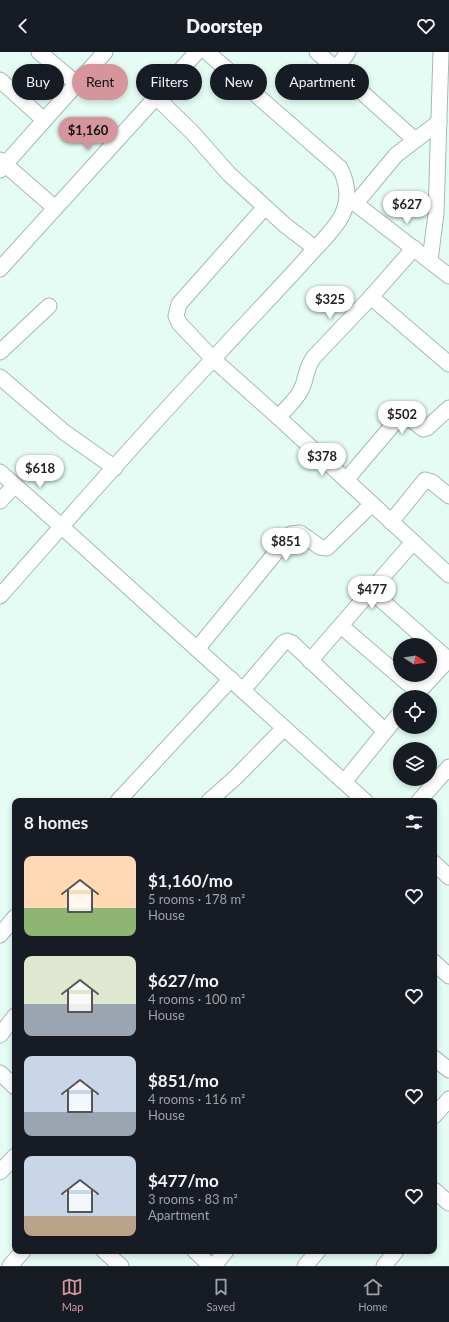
<!DOCTYPE html>
<html lang="en">
<head>
<meta charset="utf-8">
<style>
  :root { --surface:#171b24; --page:#242831; --text:#f1f3f6; --muted:#9ea1a6; --line:#363941; --accent:#d6959d }
  body { margin:0; font-family:Lato,sans-serif; background:var(--page); color:var(--text); height:100vh; display:flex; flex-direction:column; font-size:15px; white-space:nowrap }
  * { box-sizing:border-box; margin:0 }
  p { font-size:13px; color:var(--muted) }
  .icon { flex:none; width:22px; height:22px; fill:none; stroke:currentColor; stroke-width:2; stroke-linecap:round; stroke-linejoin:round }
  .map { position:relative; flex:1; overflow:hidden }
  .side { position:absolute; left:12px; top:746px; width:425px; height:456px; display:flex; flex-direction:column; background:var(--surface); border-radius:8px; box-shadow:0 2px 6px #0003 }
  .side>* { flex:none }
  .hud { position:absolute; left:12px; top:12px; width:425px; height:36px; display:flex; gap:8px }
  .needle { width:26px; rotate:102deg }
  .controls { position:absolute; left:393px; top:586px; display:grid; gap:8px }
  .controls a { display:grid; place-items:center; width:44px; height:44px; border-radius:50%; background:var(--surface); box-shadow:0 2px 6px #0003; font-size:20px }
  .price { position:absolute; translate:-50% -34px; padding:0 9px; border-radius:14px; background:#fff; color:#222; font-size:13px; line-height:26px; filter:drop-shadow(0 1px 2px #0008) }
  .price::after { content:''; position:absolute; left:50%; top:24px; width:12px; height:9px; margin-left:-6px; background:inherit; clip-path:polygon(0 0,100% 0,50% 100%) }
  .price.current { background:var(--accent); color:#111 }
  ul { padding:0; list-style:none }
  li { display:flex; align-items:center; gap:12px; height:100px; padding:0 12px }
  li span { display:grid; place-items:center; flex:none; width:112px; height:80px; border-radius:8px; color:#555 }
  li>.icon { margin-inline-start:auto }
  span .icon { width:48px; height:48px; fill:#fffc; stroke-width:1 }
  li b { font-size:17px }
  h2 { display:flex; justify-content:space-between; align-items:center; height:48px; padding:0 12px; font-size:17px }
  .tag { padding:0 14px; border-radius:18px; background:var(--surface); box-shadow:0 2px 6px #0003; font-size:14px; line-height:36px }
  .tag.current { background:var(--accent); color:#111 }
  header { display:flex; justify-content:space-between; align-items:center; height:52px; padding:0 12px; background:var(--surface); font-size:18px; font-weight:800 }
  .tabs { display:flex; justify-content:space-around; align-items:center; height:56px; border-top:1px solid var(--line); background:var(--surface); font-size:11px; color:var(--muted) }
  .tabs a { display:grid; justify-items:center; gap:2px }
  .tabs .current { color:var(--accent) }
  .map>svg:first-child { display:block }
  .lines { fill:none; stroke-linecap:round; stroke-linejoin:round }
  .minor-casing { stroke:#a2bab1; stroke-width:17 }
  .minor { stroke:#fff; stroke-width:15 }
</style>
</head>
<body>
<header><svg class="icon" aria-label="back" viewBox="0 0 24 24"><path d="M15 5l-7 7 7 7"/></svg>Doorstep<svg class="icon" aria-label="heart" viewBox="0 0 24 24"><path d="M12 20l-8-8c-3-5 5-10 8-4 3-6 11-1 8 4z"/></svg></header>
<div class="map">
<svg width="449" height="1214" viewBox="0 0 449 1214">
  <rect width="100%" height="100%" fill="#e4fcf3"/>
  <g class="lines">
    <g class="minor-casing">
      <g id="minor">
        <path d="M 39,0 L 76,31"/>
        <path d="M 317,0 L 415,88"/>
        <path d="M 336,17 L 348,0"/>
        <path d="M 0,28 L 44,68"/>
        <path d="M 156,45 L 192,80 L 229,122 L 286,174 L 315,196"/>
        <path d="M 0,108 L 55,156"/>
        <path d="M 0,118 L 105,0"/>
        <path d="M 347,145 L 449,224"/>
        <path d="M 356,151 L 396,103 L 439,70"/>
        <path d="M 265,155 L 179,252 L 176,264 L 179,271 L 213,307 L 278,365 L 449,523"/>
        <path d="M 430,208 L 436,162 L 441,0"/>
        <path d="M 0,217 L 197,0"/>
        <path d="M 371,245 L 449,312"/>
        <path d="M 0,300 L 49,254"/>
        <path d="M 0,325 L 64,380 L 115,416"/>
        <path d="M 278,365 C 286,357 296,348 301,338 C 307,326 305,317 314,305 L 371,245 L 414,196"/>
        <path d="M 0,420 L 62,475 L 365,749"/>
        <path d="M 346,428 L 397,368 L 407,364 L 423,377 L 427,376 L 449,356"/>
        <path d="M 0,449 L 15,433"/>
        <path d="M 391,470 L 425,428 L 432,430 L 449,444"/>
        <path d="M 371,539 L 449,608"/>
        <path d="M 0,544 C 71,464 142,382 216,304 C 245,272 275,241 304,209 C 316,195 332,181 341,165 C 350,149 348,132 340,116 L 207,0"/>
        <path d="M 341,574 L 418,640"/>
        <path d="M 197,597 L 291,482 L 300,481 L 320,495 L 327,496 L 372,452"/>
        <path d="M 310,609 L 413,490"/>
        <path d="M 243,638 L 283,591 L 287,589 L 292,591 L 385,679"/>
        <path d="M 414,645 L 449,607"/>
        <path d="M 344,730 L 400,661"/>
        <path d="M 118,749 L 231,627"/>
        <path d="M 209,749 L 236,725 L 284,676"/>
        <path d="M 419,749 L 449,715"/>
        <path d="M 434,811 L 449,825"/>
        <path d="M 0,883 L 15,865"/>
        <path d="M 434,910 L 449,924"/>
        <path d="M 0,983 L 15,964"/>
        <path d="M 434,1006 L 449,1018"/>
        <path d="M 0,1021 L 15,1035"/>
        <path d="M 434,1064 L 449,1047"/>
        <path d="M 0,1120 L 15,1104"/>
        <path d="M 434,1138 L 449,1151"/>
        <path d="M 104,1199 L 121,1214"/>
        <path d="M 195,1199 L 211,1214"/>
        <path d="M 10,1214 L 23,1199"/>
        <path d="M 214,1214 L 226,1199"/>
        <path d="M 305,1214 L 318,1199"/>
        <path d="M 384,1214 L 396,1199"/>
      </g>
    </g>
    <use href="#minor" class="minor"/>
  </g>
</svg>
<div class="controls">
<a><svg class="needle" viewBox="-14 -14 28 28"><path d="M0-13l5 13h-10z" fill="#e53935"/><path d="M0 13l5-13h-10z" fill="#9ea1a6"/></svg></a>
<a><svg class="icon" aria-label="locate" viewBox="0 0 24 24"><circle cx="12" cy="12" r="6"/><path d="M12 2v4M12 18v4M2 12h4M18 12h4"/></svg></a>
<a><svg class="icon" aria-label="layers" viewBox="0 0 24 24"><path d="M12 4l9 5-9 5-9-5zM3 14l9 5 9-5"/></svg></a>
</div>
<b class="price current" style="left:88px;top:99px">$1,160</b>
<b class="price" style="left:407px;top:173px">$627</b>
<b class="price" style="left:330px;top:268px">$325</b>
<b class="price" style="left:402px;top:383px">$502</b>
<b class="price" style="left:322px;top:425px">$378</b>
<b class="price" style="left:40px;top:437px">$618</b>
<b class="price" style="left:286px;top:510px">$851</b>
<b class="price" style="left:372px;top:558px">$477</b>
<div class="hud">
<a class="tag">Buy</a>
<a class="tag current">Rent</a>
<a class="tag">Filters</a>
<a class="tag">New</a>
<a class="tag">Apartment</a>
</div>
<section class="side">
<h2>8 homes<svg class="icon" aria-label="filters" viewBox="0 0 24 24"><path d="M4 7h16M4 17h16"/><circle cx="9" cy="7" r="2"/><circle cx="15" cy="17" r="2"/></svg></h2>
<ul>
<li><span style="background:linear-gradient(#ffd9b3 65%,#8fb573 0)"><svg class="icon" aria-label="home" viewBox="0 0 24 24"><path d="M3 11l9-7 9 7M6 9v11h12V9"/></svg></span><div><b>$1,160/mo</b><p>5 rooms · 178 m²</p><p>House</p></div><svg class="icon" aria-label="heart" viewBox="0 0 24 24"><path d="M12 20l-8-8c-3-5 5-10 8-4 3-6 11-1 8 4z"/></svg></li>
<li><span style="background:linear-gradient(#dfe7d0 60%,#9aa5b1 0)"><svg class="icon" aria-label="home" viewBox="0 0 24 24"><path d="M3 11l9-7 9 7M6 9v11h12V9"/></svg></span><div><b>$627/mo</b><p>4 rooms · 100 m²</p><p>House</p></div><svg class="icon" aria-label="heart" viewBox="0 0 24 24"><path d="M12 20l-8-8c-3-5 5-10 8-4 3-6 11-1 8 4z"/></svg></li>
<li><span style="background:linear-gradient(#c9d6e8 70%,#9aa5b1 0)"><svg class="icon" aria-label="home" viewBox="0 0 24 24"><path d="M3 11l9-7 9 7M6 9v11h12V9"/></svg></span><div><b>$851/mo</b><p>4 rooms · 116 m²</p><p>House</p></div><svg class="icon" aria-label="heart" viewBox="0 0 24 24"><path d="M12 20l-8-8c-3-5 5-10 8-4 3-6 11-1 8 4z"/></svg></li>
<li><span style="background:linear-gradient(#c9d6e8 75%,#b9a48a 0)"><svg class="icon" aria-label="home" viewBox="0 0 24 24"><path d="M3 11l9-7 9 7M6 9v11h12V9"/></svg></span><div><b>$477/mo</b><p>3 rooms · 83 m²</p><p>Apartment</p></div><svg class="icon" aria-label="heart" viewBox="0 0 24 24"><path d="M12 20l-8-8c-3-5 5-10 8-4 3-6 11-1 8 4z"/></svg></li>
</ul>
</section>
</div>
<nav class="tabs">
<a class="current"><svg class="icon" aria-label="map" viewBox="0 0 24 24"><path d="M3 6l6-2 6 2 6-2v14l-6 2-6-2-6 2zM9 4v14M15 6v14"/></svg>Map</a>
<a><svg class="icon" aria-label="saved" viewBox="0 0 24 24"><path d="M7 4h10v16l-5-4-5 4z"/></svg>Saved</a>
<a><svg class="icon" aria-label="home" viewBox="0 0 24 24"><path d="M3 11l9-7 9 7M6 9v11h12V9"/></svg>Home</a>
</nav>
</body>
</html>
